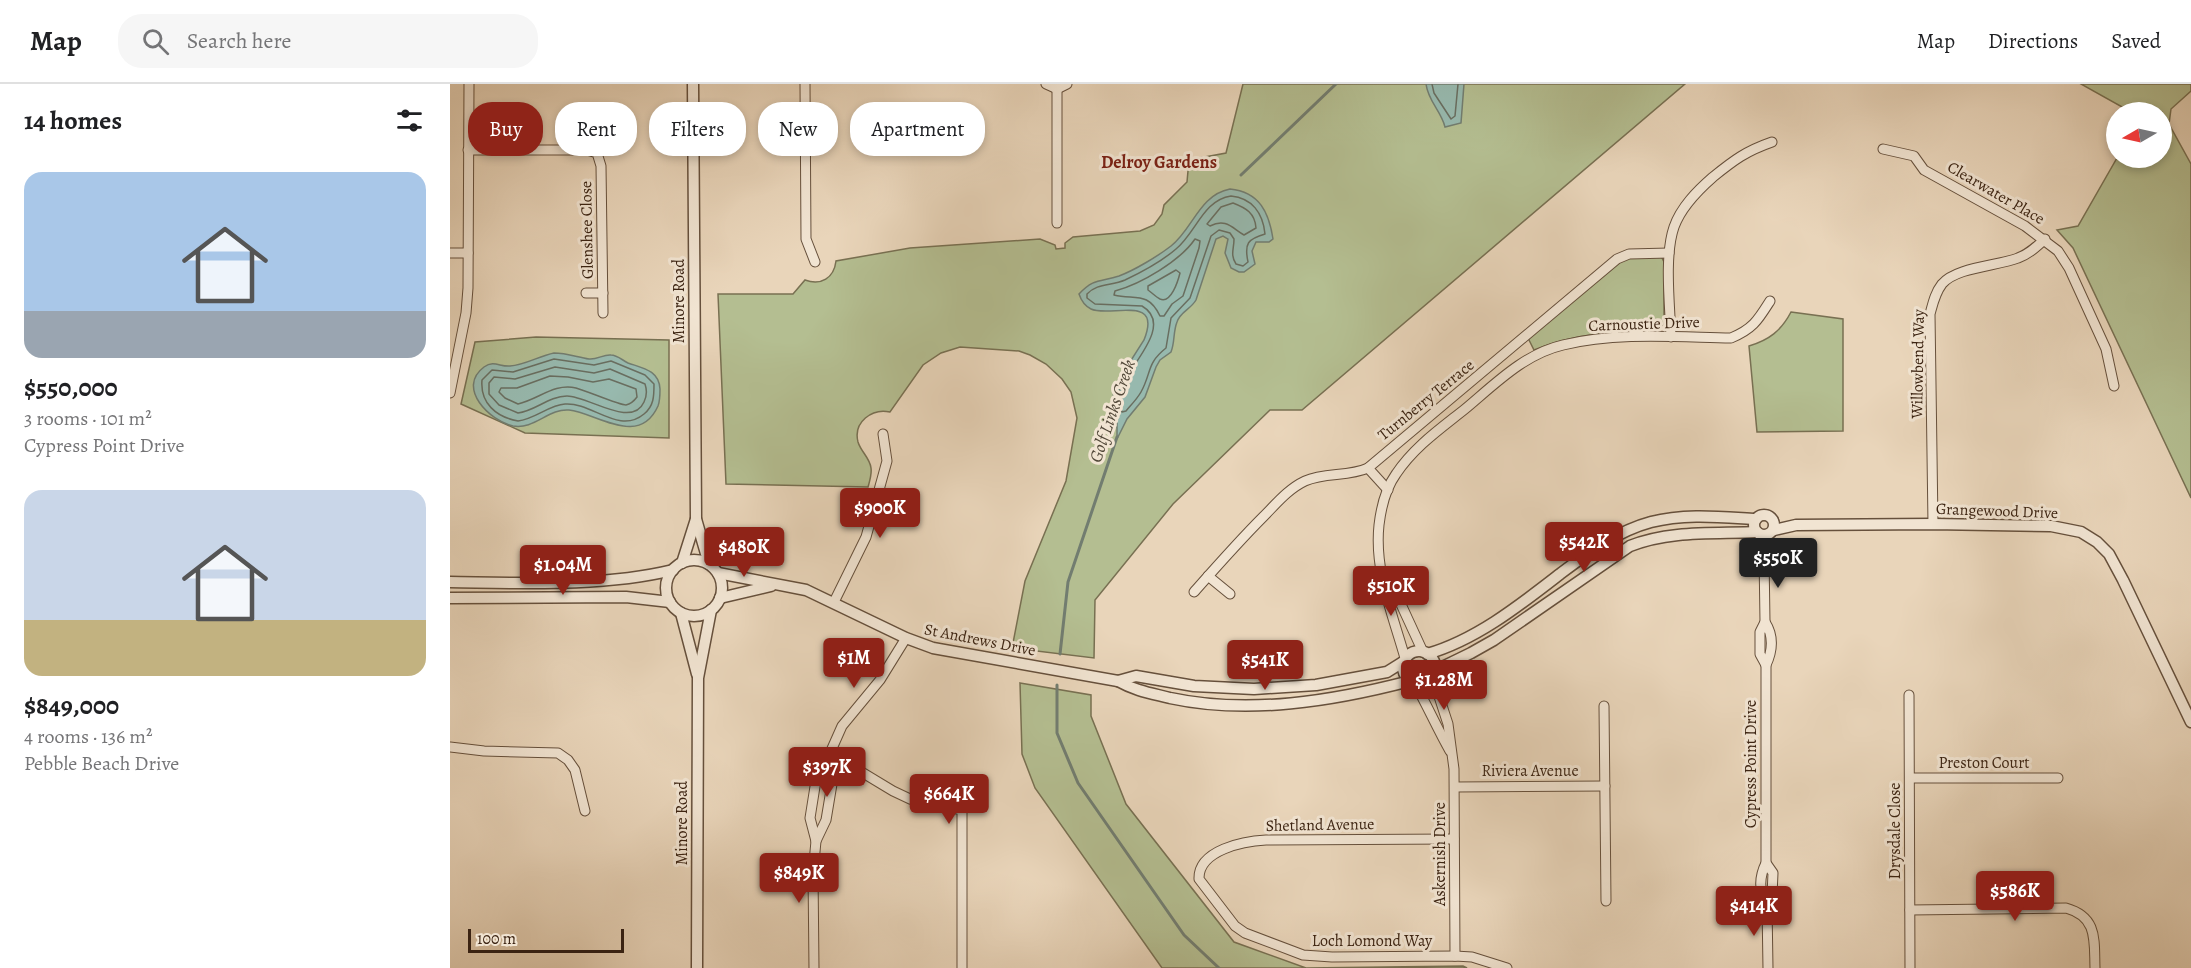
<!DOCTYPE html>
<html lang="en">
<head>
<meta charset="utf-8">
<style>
  :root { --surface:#fff; --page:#f6f6f6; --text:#202124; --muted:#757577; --line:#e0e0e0; --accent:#8f2418 }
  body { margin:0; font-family:Alegreya,serif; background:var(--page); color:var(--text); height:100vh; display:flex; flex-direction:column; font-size:22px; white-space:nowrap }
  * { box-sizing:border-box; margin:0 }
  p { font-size:20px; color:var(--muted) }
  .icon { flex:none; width:33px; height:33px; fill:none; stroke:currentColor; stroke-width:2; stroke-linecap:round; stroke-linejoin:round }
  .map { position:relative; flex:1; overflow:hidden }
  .panel { display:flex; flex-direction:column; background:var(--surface); width:450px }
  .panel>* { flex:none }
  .guide { position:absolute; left:18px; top:18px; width:570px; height:54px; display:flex; gap:12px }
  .needle { width:39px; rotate:261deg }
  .tools { position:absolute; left:1656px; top:18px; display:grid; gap:12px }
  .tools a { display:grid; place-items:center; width:66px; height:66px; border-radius:50%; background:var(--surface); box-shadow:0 3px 9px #0003; font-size:30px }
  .scale { position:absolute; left:18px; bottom:15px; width:156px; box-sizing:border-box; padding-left:6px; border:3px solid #3b2312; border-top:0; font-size:16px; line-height:21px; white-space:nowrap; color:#3b2312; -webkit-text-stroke:4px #f1e4d2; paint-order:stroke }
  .price { position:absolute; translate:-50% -51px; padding:0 14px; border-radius:6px; background:var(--accent); color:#fff; font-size:20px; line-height:39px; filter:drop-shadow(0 2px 3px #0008) }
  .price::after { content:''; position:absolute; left:50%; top:36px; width:18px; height:14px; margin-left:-9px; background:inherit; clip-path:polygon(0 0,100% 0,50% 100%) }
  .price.active { background:#222; color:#fff }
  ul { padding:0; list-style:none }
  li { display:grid; align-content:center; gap:12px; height:318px; padding:0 24px }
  li span { display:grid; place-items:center; height:186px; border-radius:18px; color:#555 }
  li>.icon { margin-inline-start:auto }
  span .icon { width:108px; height:108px; fill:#fffc; stroke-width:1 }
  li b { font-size:26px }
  h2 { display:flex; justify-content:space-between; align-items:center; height:72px; padding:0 24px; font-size:26px }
  .pill { padding:0 21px; border-radius:24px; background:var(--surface); box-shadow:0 3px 9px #0003; font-size:21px; line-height:54px }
  .pill.active { background:var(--accent); color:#fff }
  header { display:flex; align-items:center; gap:36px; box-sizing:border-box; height:84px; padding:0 30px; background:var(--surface); border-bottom:2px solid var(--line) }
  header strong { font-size:28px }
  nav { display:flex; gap:33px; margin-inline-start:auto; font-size:21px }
  .search { width:420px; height:54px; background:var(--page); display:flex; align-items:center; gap:15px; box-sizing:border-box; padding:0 21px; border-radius:24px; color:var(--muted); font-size:22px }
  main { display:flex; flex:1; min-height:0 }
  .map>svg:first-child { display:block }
  .green { fill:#b4be91; stroke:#787052; stroke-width:1.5 }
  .water { fill:#97b9ae; stroke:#727d70; stroke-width:1.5 }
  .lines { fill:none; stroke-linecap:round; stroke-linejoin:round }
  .shore { stroke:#696e60; stroke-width:1.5 }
  .stream { stroke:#727d70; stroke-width:3 }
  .minor-casing { stroke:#66503c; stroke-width:11 }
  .tertiary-casing { stroke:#66503c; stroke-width:13 }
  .minor { stroke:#f1e4d2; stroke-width:9 }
  .tertiary { stroke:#f1e4d2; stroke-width:10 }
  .labels { text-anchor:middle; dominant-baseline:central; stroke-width:6; stroke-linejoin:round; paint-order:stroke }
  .street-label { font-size:16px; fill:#3b2312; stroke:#f1e4d2 }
  .neighbourhood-label { font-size:18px; font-weight:bold; fill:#7a1f14; stroke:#f1e4d2 }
  .water-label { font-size:18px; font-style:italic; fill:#524839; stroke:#f1e4d2 }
</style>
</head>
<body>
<header>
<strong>Map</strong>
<div class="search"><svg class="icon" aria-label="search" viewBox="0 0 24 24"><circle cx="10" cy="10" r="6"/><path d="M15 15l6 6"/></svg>Search here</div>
<nav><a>Map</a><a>Directions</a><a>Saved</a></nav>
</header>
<main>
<section class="panel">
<h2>14 homes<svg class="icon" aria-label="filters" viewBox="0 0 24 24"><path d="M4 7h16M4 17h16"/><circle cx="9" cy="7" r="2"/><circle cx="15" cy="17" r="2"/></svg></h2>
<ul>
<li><span style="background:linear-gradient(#a9c7e8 75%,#9aa5b1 0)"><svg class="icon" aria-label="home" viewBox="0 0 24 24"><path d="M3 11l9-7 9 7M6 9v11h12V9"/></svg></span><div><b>$550,000</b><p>3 rooms · 101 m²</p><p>Cypress Point Drive</p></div></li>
<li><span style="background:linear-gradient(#c9d6e8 70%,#c2b280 0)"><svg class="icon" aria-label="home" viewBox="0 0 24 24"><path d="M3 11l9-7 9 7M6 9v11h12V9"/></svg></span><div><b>$849,000</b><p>4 rooms · 136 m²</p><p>Pebble Beach Drive</p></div></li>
</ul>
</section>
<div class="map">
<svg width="1741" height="884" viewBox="0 0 1741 884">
  <rect width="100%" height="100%" fill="#e9d5ba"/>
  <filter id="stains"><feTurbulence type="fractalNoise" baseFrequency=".00333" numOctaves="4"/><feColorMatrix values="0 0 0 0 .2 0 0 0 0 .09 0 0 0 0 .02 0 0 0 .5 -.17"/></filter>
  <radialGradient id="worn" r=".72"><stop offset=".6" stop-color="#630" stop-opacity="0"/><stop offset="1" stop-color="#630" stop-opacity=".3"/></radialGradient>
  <g class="green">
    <path d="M 793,0 L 1235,0 L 852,326 L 820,326 L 723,420 L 645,516 L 644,574 L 562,564 L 575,497 L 616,397 L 627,334 L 621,308 L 612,295 L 596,280 L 580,271 L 569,267 L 510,263 L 491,269 L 473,281 L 440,328 C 422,324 403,338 408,358 C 411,368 420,374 421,384 C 422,390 420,396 418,403 L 276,400 L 268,210 L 343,210 L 355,196 C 371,202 384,194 386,177 L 460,164 L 590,155 L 605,161 L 606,165 L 615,164 L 615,159 L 623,153 L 690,147 L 704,141 L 712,130 L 714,121 L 737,98 L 739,76 L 776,69 Z"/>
    <path d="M 1631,0 L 1741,0 L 1741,7 L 1721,25 L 1719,40 L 1741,80 L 1741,414 L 1623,164 L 1607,146 L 1628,142 L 1667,74 L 1712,74 L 1712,28 L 1681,28 Z"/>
    <path d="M 1211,172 L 1214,178 L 1214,238 L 1212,244 L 1206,247 C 1161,248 1126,249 1084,266 L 1078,254 L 1176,173 Z"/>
    <path d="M 1341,228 L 1393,235 L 1393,347 L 1307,348 L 1299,262 C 1319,256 1331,247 1341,228 Z"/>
    <path d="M 86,253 L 219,256 L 219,354 L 75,349 L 11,320 L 25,258 Z"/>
    <path d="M 570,599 L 641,611 L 641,632 L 676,720 L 784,858 L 856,884 L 1013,882 L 1017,884 L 712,884 L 585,704 L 572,670 Z"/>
  </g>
  <g class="water">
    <path d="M 976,0 L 1014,0 L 1011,39 L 995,43 C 991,27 978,17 976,0 Z"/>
    <path d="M 780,105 C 810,108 819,129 823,155 L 819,158 L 806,158 L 802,167 L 805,180 L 794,188 L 789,188 L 781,184 L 775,169 L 778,155 L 773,152 L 766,155 L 746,216 C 741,225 730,228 727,238 C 723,248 725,258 721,268 L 710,276 L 706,283 L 695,313 L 677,335 L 667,355 L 667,335 L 663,316 L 664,303 L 694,256 C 713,209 659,234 641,225 C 635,222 631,216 629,210 C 644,194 650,198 669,192 C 685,186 708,172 721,162 C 743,145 749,111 780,105 Z"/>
    <path d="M 104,269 C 116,269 127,273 139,275 C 147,276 154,270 161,271 C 167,271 172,276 178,279 C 192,284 209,286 210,305 C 210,310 210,317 208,322 C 189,364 147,329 119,326 C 99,324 84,346 63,342 C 40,337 6,304 34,283 C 44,276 50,283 60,282 C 75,281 89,272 104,269 Z"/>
  </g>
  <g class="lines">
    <g class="shore">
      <path d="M 982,0 L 984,9 L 1001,35 L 1005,32 L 1008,0"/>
      <path d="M 781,112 C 802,114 813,129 815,150 C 798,155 794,159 798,178 L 793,182 L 786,180 C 780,171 784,165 784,155 L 780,149 L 769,146 L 761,152 L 740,214 L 721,234 L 716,264 C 696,280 702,288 691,308 C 687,315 681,321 676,327 L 672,328 C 669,321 667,312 670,305 C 678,283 725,241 692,222 L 645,220 L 637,214 L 637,210 C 647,199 661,202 675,196 C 692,188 712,177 726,165 C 746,149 753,116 781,112 Z"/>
      <path d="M 783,119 C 796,124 805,129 806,144 L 794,151 C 782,144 776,134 760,142 L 757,140 L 771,123 Z"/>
      <path d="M 745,155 L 750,157 L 749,164 L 733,212 L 722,220 L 714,232 L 710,232 C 698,207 685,216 664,211 L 665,207 C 691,200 730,177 745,155 Z"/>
      <path d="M 726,186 L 730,189 C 728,197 721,220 710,215 C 706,213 701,208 698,206 L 698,202 Z"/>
      <path d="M 104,275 L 144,281 L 161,277 L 195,291 L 204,300 C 204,312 204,322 194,330 C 169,351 142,318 115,320 C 99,321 85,335 68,337 C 46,333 30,319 32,296 L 42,286 L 63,288 Z"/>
      <path d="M 105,283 L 144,289 L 160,285 L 195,300 C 197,306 197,312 194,318 C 182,345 138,312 117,312 C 99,312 85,327 68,329 L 49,321 L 39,310 L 39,299 L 44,293 L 65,295 Z"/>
      <path d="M 100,292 L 118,293 L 143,298 L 159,295 L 186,305 L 187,313 C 184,317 181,320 176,321 C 169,321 137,307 126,304 C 104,299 89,315 68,320 L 55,314 L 49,308 L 51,304 L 67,304 Z"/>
    </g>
    <g class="stream">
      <path d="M 791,91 L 886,0"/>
      <path d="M 610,570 L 618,498 L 667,353"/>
      <path d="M 607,601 L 607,649 L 628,699 L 734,851 L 769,884"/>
    </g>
    <g class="minor-casing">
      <g id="minor">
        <path d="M 355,0 L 356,155 L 365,178"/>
        <path d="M 596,0 L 607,5 L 617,0"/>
        <path d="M 1433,65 L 1464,72 L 1474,86 L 1575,142 L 1608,167 L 1619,184 L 1656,265 L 1664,302"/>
        <path d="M 18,66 L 137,66 L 147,69 L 151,82 L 153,229"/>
        <path d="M 607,139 L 607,5"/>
        <path d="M 0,169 L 18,169"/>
        <path d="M 136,209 L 153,209"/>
        <path d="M 1221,253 C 1220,222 1214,172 1224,143 C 1231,123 1247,107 1263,93 C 1284,76 1296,67 1322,58"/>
        <path d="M 0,309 L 16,229 L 18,204 L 19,0"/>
        <path d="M 918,384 L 938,406"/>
        <path d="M 1483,440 L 1480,230 C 1483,219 1485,209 1492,200 C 1506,183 1548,182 1568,174 C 1579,170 1586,163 1595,155"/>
        <path d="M 1310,451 L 1314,472 L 1315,538 L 1310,548 L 1310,570 L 1316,581"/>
        <path d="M 934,488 L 944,505 L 973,568"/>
        <path d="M 758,492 L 780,510"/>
        <path d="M 744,508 C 767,482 789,457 813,433 C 826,420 838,405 855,397 C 875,388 898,393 918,384 L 1167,175 L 1179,170 L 1219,169"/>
        <path d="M 384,518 L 416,453 L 437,377 L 433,350"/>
        <path d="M 1315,538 C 1324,552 1323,566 1316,581 L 1316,779 C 1309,793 1309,808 1317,822"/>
        <path d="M 955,574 C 943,531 924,487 929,441 C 931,424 936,404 946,390 C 964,363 990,345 1015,325 C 1045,300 1074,270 1113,261 C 1167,248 1225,253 1281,254 C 1303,245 1308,236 1320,217"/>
        <path d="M 982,591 L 998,640 L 1004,685 L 1005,872"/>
        <path d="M 964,598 C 977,621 987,644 1000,667"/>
        <path d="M 1459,611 L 1460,884"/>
        <path d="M 1154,622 L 1156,817"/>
        <path d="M 0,663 L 34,667 L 108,669 L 118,676 L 125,686 L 135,727"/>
        <path d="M 380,669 L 443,707 L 460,715 L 512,726 L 512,884"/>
        <path d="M 1460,694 L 1608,694"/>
        <path d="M 1005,703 L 1155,702"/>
        <path d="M 1004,755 L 816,756 C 794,757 748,766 749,795 L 785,842 L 795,849 L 853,871 L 882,873 L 1005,872 L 1022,873 L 1057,884"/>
        <path d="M 366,757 L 360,734 L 367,690 L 380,669 L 392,642 L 430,596 L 456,554"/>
        <path d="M 1316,779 L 1323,789 L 1322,811 L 1317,822 L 1318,884"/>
        <path d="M 1460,826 L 1616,824 C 1648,833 1644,856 1645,884"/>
        <path d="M 364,884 L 363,789 L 366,757 L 376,736 L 383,694 L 380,669"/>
      </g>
    </g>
    <g class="tertiary-casing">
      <g id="tertiary">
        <path d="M 243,0 L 246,435 L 259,480"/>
        <circle cx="1314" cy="441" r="10"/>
        <path d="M 1324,446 L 1346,441 L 1483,440 L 1601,442 L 1631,448 L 1647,458 L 1659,470 L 1673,496 L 1741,638"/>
        <circle cx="244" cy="504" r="28"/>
        <path d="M 232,479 L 246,435"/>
        <path d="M 268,489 L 356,506 L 456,554 L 483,564 L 668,597 C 686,607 700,609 720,614 C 799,631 883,617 960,597"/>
        <path d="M 0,498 C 72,499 153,503 223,486"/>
        <path d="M 0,514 L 176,513 L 220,518"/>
        <path d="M 270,514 L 321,502"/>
        <path d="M 231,529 L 247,590"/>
        <circle cx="969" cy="583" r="16"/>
        <path d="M 977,570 C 1026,556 1070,521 1110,490 C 1138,469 1167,447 1201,438 C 1235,429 1271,433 1306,435"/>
        <path d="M 984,587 L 1021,569 L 1044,556 L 1180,462 C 1220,446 1265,450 1307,448"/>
        <path d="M 668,597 L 686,592 L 744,602 L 804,605 L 866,601 L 937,588 L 953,578"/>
        <path d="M 247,884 L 248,594 L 261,526"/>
      </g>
    </g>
    <use href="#minor" class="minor"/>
    <use href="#tertiary" class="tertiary"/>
  </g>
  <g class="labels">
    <g class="street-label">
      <text transform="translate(1546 109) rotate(30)">Clearwater Place</text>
      <text transform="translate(137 146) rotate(-91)">Glenshee Close</text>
      <text transform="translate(229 217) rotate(-90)">Minore Road</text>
      <text transform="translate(1194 240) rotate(-2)">Carnoustie Drive</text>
      <text transform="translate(1468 280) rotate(-89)">Willowbend Way</text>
      <text transform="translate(976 316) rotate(-39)">Turnberry Terrace</text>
      <text transform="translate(1547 427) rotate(2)">Grangewood Drive</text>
      <text transform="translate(530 556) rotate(11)">St Andrews Drive</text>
      <text x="1534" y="679">Preston Court</text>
      <text transform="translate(1301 680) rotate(-90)">Cypress Point Drive</text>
      <text x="1080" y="687">Riviera Avenue</text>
      <text transform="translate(232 739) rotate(-90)">Minore Road</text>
      <text transform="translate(870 741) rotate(-1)">Shetland Avenue</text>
      <text transform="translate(1445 747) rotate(-90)">Drysdale Close</text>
      <text transform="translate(990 770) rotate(-90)">Askernish Drive</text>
      <text x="922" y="857">Loch Lomond Way</text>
    </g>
    <g class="neighbourhood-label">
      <text x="709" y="78">Delroy Gardens</text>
    </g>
    <g class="water-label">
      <text transform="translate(662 327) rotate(-71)">Golf Links Creek</text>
    </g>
  </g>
  <rect width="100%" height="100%" filter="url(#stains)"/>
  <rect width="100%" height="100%" fill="url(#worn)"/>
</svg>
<div class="tools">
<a><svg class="needle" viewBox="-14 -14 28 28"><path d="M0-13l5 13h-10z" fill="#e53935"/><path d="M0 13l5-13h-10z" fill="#757577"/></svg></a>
</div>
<div class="scale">100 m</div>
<b class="price" style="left:430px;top:455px">$900K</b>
<b class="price" style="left:1134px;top:489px">$542K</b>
<b class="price" style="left:294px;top:494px">$480K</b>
<b class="price active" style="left:1328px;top:505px">$550K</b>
<b class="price" style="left:113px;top:512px">$1.04M</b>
<b class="price" style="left:941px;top:533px">$510K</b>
<b class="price" style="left:404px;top:605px">$1M</b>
<b class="price" style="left:815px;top:607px">$541K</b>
<b class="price" style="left:994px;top:627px">$1.28M</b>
<b class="price" style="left:377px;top:714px">$397K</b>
<b class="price" style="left:499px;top:741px">$664K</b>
<b class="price" style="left:349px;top:820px">$849K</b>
<b class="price" style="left:1565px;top:838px">$586K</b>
<b class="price" style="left:1304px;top:853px">$414K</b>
<div class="guide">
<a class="pill active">Buy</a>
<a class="pill">Rent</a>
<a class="pill">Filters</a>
<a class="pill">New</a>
<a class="pill">Apartment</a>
</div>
</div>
</main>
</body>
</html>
